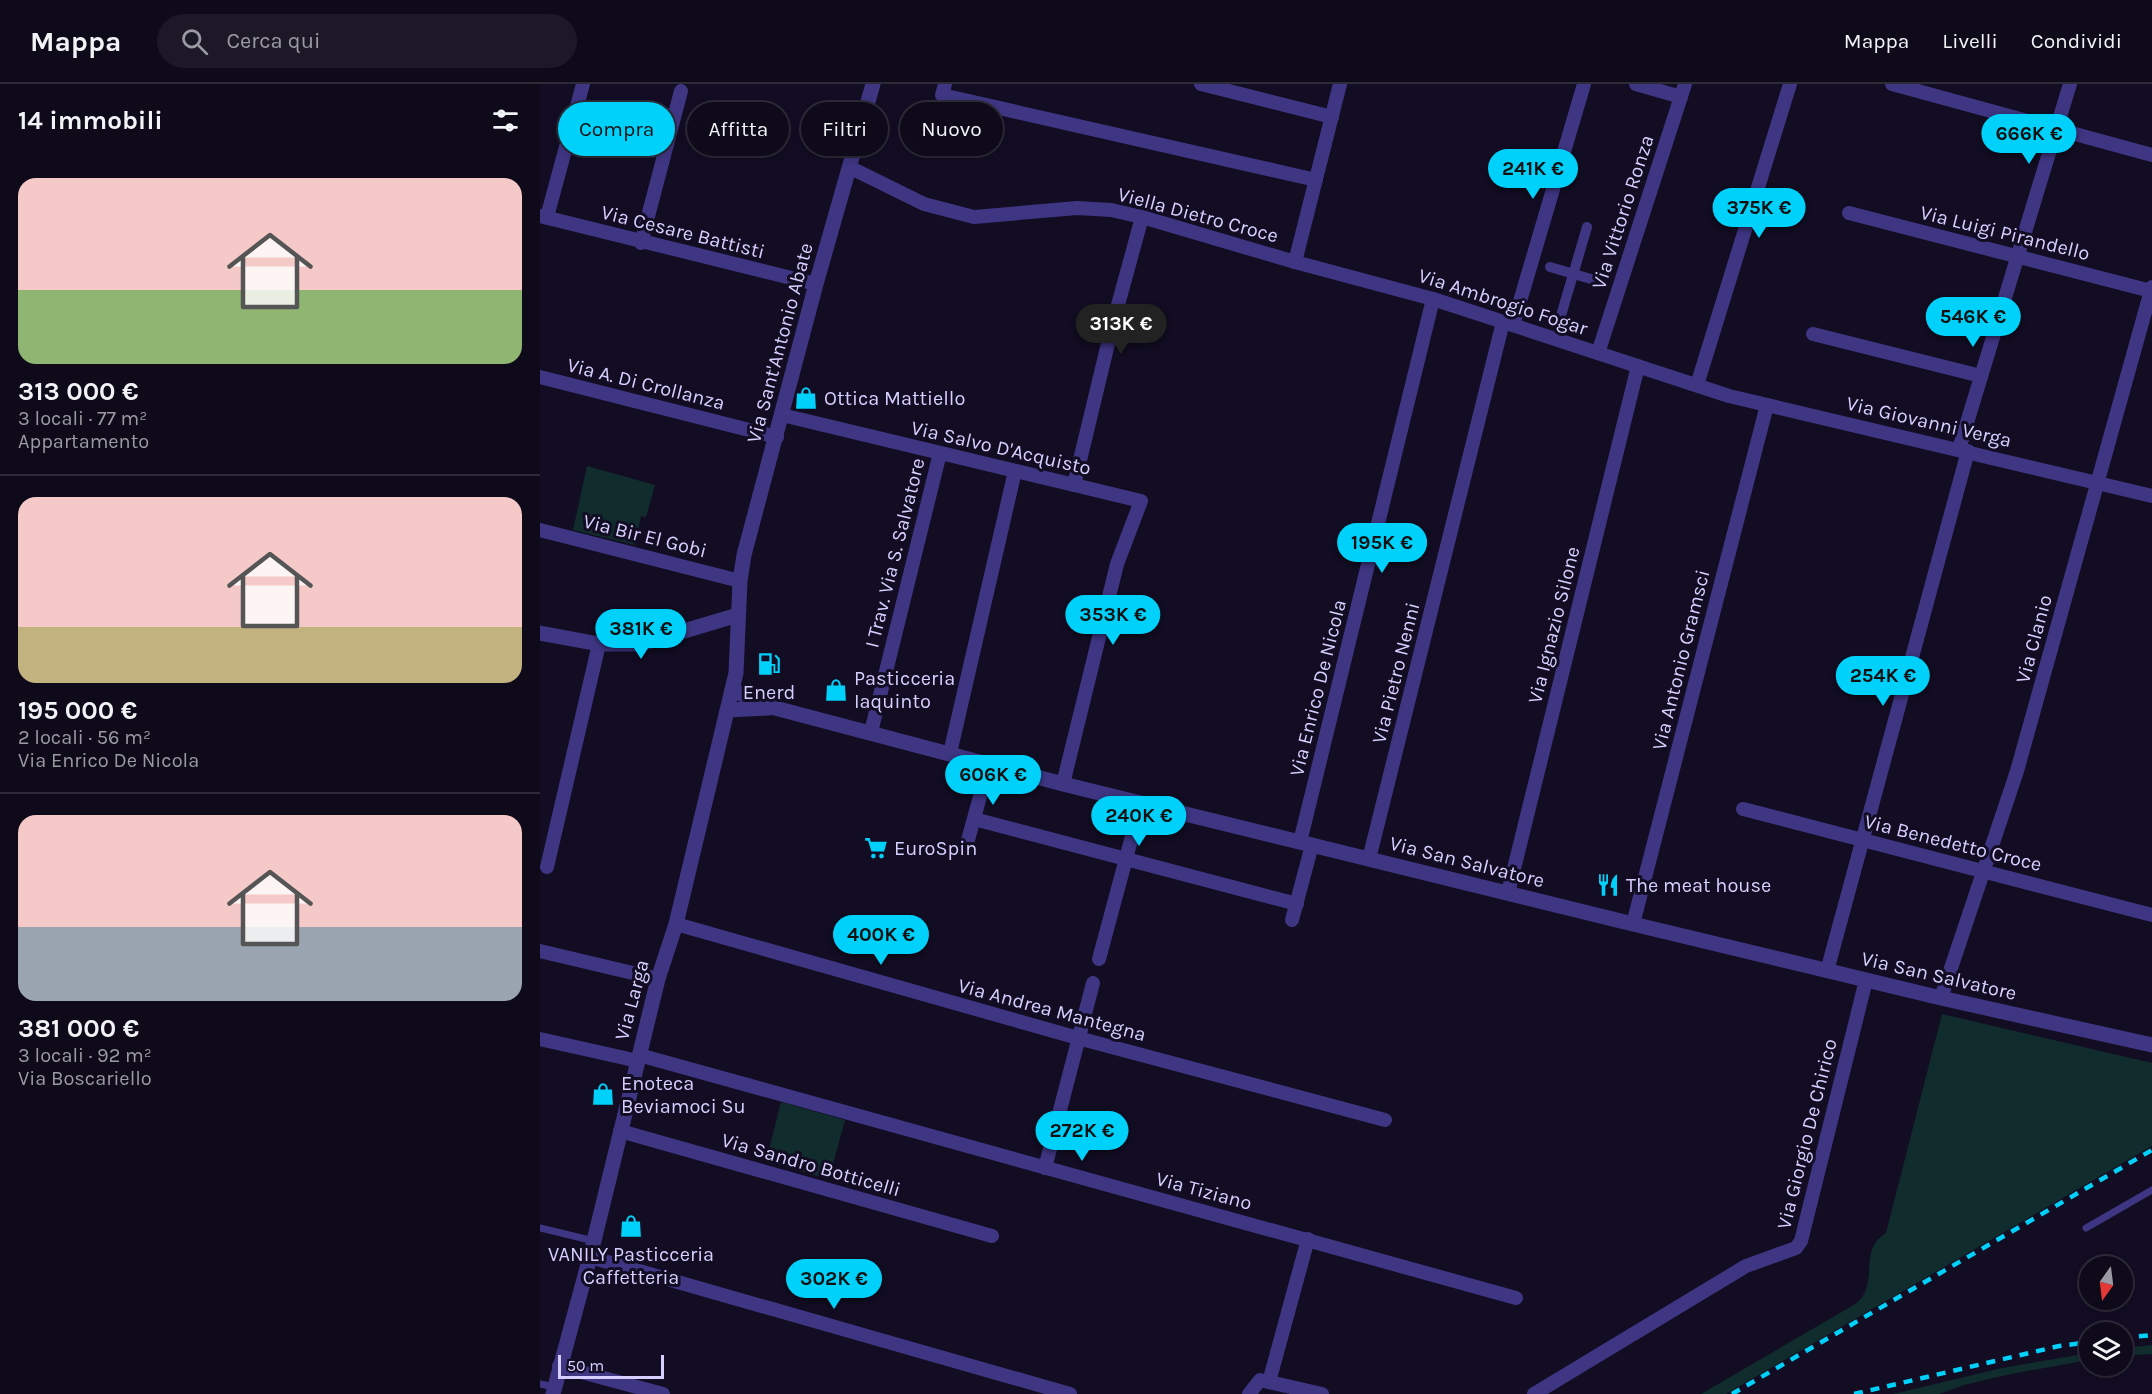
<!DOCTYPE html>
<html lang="it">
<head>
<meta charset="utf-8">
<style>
  :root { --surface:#0e0a1a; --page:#1c1827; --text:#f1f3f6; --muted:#9b9aa2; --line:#2e2b39; --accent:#00d1fa }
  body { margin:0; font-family:Karla,sans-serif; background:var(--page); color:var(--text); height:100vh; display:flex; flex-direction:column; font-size:22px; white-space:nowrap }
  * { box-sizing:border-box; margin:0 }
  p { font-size:20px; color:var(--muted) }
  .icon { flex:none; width:33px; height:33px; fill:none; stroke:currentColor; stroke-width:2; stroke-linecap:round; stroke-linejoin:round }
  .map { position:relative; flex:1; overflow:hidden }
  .side { display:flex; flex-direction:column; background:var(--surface); width:540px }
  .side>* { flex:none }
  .banner { position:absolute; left:18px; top:18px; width:570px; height:54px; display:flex; gap:12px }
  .needle { width:39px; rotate:194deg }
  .fabs { position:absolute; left:1539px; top:1172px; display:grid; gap:12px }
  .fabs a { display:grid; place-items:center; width:54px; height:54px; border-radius:50%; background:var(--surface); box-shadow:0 3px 9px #0003,0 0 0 2px var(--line); font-size:30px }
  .scale { position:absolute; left:18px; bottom:15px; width:106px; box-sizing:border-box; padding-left:6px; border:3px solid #d7cfff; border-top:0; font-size:16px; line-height:21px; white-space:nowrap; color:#d7cfff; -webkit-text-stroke:4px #120d23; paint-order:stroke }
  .price { position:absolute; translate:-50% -51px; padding:0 14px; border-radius:21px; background:var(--accent); color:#111; font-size:20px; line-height:39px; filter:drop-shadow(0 2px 3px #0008) }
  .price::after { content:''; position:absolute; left:50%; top:36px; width:18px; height:14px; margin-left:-9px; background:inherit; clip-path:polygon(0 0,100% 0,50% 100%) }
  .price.selected { background:#222; color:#fff }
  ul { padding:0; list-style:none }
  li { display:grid; align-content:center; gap:12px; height:318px; padding:0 18px }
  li+li { border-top:2px solid var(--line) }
  li span { display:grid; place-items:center; height:186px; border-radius:18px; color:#555 }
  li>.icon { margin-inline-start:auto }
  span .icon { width:108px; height:108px; fill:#fffc; stroke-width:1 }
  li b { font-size:26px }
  h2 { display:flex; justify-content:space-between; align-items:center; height:72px; padding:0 18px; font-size:26px }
  .chip { padding:0 21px; border-radius:27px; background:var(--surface); box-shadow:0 3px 9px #0003,0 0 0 2px var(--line); font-size:21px; line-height:54px }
  .chip.selected { background:var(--accent); color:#111 }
  header { display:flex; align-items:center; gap:36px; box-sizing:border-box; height:84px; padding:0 30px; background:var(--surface); border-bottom:2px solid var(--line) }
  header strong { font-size:28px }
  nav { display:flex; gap:33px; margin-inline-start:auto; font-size:21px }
  .search { width:420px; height:54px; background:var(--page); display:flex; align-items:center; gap:15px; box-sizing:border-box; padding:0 21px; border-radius:33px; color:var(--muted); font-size:22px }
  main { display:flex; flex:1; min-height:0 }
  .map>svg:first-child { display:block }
  .green { fill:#102c2d }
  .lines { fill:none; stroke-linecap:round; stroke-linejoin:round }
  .service { stroke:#3e3683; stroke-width:7 }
  .pedestrian { stroke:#3e3683; stroke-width:10 }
  .minor { stroke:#3e3683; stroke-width:14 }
  .tertiary { stroke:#3e3683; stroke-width:15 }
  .rail { stroke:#00d1fa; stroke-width:4.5; stroke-dasharray:9 8; stroke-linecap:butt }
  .labels { text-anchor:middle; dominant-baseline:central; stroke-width:6; stroke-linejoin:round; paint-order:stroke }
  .street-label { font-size:20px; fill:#d7cfff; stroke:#120d23 }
  .poi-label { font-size:20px; fill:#d7cfff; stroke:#120d23; text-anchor:start }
</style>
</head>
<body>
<header>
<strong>Mappa</strong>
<div class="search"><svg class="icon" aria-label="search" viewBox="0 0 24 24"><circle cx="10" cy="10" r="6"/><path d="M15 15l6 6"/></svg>Cerca qui</div>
<nav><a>Mappa</a><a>Livelli</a><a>Condividi</a></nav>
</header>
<main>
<section class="side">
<h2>14 immobili<svg class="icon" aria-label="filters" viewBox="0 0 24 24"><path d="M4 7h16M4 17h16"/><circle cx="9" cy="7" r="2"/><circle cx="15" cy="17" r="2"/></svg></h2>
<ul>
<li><span style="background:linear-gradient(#f6c9c9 60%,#8fb573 0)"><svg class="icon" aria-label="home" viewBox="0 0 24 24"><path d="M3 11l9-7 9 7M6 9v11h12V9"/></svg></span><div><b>313 000 €</b><p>3 locali · 77 m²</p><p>Appartamento</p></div></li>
<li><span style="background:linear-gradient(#f6c9c9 70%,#c2b280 0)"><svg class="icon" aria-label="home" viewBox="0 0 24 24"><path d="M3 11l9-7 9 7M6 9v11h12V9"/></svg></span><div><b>195 000 €</b><p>2 locali · 56 m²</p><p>Via Enrico De Nicola</p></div></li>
<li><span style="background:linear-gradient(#f6c9c9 60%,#9aa5b1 0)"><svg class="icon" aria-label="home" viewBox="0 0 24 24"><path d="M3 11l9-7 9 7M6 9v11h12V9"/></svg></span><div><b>381 000 €</b><p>3 locali · 92 m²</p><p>Via Boscariello</p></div></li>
</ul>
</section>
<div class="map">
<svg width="1612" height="1310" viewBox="0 0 1612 1310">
  <rect width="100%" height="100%" fill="#120d23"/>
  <g class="green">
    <path d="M 47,382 L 115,401 L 106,433 L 101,432 L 95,461 L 33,446 Z"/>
    <path d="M 1402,930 L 1612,979 L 1612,1062 L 1186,1310 L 1161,1310 L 1305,1226 C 1312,1222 1320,1218 1324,1210 C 1335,1188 1321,1165 1346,1149 Z"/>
    <path d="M 241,1018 L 305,1036 L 289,1095 L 226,1078 Z"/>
    <path d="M 1612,1261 L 1612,1270 L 1583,1272 L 1583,1264 Z"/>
    <path d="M 1549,1269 L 1549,1276 L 1471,1290 L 1424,1301 L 1399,1310 L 1353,1310 L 1462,1284 Z"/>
  </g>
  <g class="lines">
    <g class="service">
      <path d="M 0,1144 L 54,1157"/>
      <path d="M 1546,1144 L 1612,1106"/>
      <path d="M 0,1300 L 14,1303"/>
    </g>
    <g class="pedestrian">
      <path d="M 1010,183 L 1061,198"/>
      <path d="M 1020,235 L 1047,143"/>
    </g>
    <g class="minor">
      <path d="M 405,0 L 402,11 L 776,96"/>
      <path d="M 661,0 L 792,33"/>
      <path d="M 1096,0 L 1141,13"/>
      <path d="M 1352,0 L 1612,71"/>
      <path d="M 309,83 L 384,120 L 434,133 L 537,124 L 571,126 L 602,133 L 755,178 L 893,215 L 1189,312 L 1612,412"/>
      <path d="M 1309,129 L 1611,207"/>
      <path d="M 0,132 L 276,200"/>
      <path d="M 7,133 L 43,0"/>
      <path d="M 101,159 L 141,7"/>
      <path d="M 755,178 L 800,0"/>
      <path d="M 973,241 L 1044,0"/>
      <path d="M 1273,250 L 1441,292"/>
      <path d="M 1058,269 L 1145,0"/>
      <path d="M 0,293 L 237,353"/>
      <path d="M 1157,301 L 1250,0"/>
      <path d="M 242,331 L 601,417 L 577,480 L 523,700"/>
      <path d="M 1419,365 L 1530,0"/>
      <path d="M 534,401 L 572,243 L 602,133"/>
      <path d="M 0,446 L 200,497"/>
      <path d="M 331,648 L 400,369"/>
      <path d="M 410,669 L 475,387"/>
      <path d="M 1203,725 L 1612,831"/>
      <path d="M 434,735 L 757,820"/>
      <path d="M 428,756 L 449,680"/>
      <path d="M 760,758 L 893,215"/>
      <path d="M 829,775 L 963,238"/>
      <path d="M 7,783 L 59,560"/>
      <path d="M 968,809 L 1098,282"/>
      <path d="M 752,836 L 772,761"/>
      <path d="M 136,840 L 538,954 L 845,1036"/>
      <path d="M 1093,840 L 1227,321"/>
      <path d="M 0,867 L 118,895"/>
      <path d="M 559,875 L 601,719"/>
      <path d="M 1287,887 L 1428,367"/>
      <path d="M 1401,914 L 1477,687 L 1612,203"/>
      <path d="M 0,955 L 98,977"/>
      <path d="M 99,971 L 976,1214"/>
      <path d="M 80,1047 L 452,1152"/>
      <path d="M 505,1084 L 553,899"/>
      <path d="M 50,1173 L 530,1310"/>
      <path d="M 19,1282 L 123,1310"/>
      <path d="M 729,1298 L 768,1155"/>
      <path d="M 709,1310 L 720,1296 L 782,1310"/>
      <path d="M 994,1310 L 1206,1182 L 1256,1164 L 1261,1157 L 1326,896"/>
    </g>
    <g class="tertiary">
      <path d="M 0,549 L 59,560 L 100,560 L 198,531"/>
      <path d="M 192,606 L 235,624 L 523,700 L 1093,840 L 1401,914 L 1612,961"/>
      <path d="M 187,626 L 229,624"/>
      <path d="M 13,1310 L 50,1173 L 118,895 L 136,840 L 196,589 L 200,497 L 204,471 L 276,200 L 333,0"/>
    </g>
    <g class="rail">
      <path d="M 1582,1254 L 1612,1251"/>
      <path d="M 1192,1310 L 1612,1066"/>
      <path d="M 1314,1310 L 1519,1262 L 1550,1258"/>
    </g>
  </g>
  <defs>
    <g id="shop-bare" transform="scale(1.8)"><path d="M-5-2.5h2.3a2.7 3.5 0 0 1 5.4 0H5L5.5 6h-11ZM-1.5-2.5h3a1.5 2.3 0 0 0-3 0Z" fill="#00d1fa" stroke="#120d23" stroke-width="2.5" paint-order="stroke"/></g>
    <g id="fuel-bare" transform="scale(1.8)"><path d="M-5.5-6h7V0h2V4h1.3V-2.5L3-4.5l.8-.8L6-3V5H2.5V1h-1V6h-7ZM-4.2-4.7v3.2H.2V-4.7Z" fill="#00d1fa" stroke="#120d23" stroke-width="2.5" paint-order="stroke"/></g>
    <g id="supermarket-bare" transform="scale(1.8)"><path d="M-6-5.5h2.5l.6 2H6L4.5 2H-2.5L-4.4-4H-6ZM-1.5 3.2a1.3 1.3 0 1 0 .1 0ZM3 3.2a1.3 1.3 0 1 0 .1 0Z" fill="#00d1fa" stroke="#120d23" stroke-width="2.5" paint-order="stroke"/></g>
    <g id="restaurant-bare" transform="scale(1.8)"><path d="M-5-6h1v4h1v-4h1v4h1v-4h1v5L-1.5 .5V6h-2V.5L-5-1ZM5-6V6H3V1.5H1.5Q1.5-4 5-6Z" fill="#00d1fa" stroke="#120d23" stroke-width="2.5" paint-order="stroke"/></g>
  </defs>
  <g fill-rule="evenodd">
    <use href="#shop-bare" x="266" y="314"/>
    <use href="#fuel-bare" x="229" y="580"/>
    <use href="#shop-bare" x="296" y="606"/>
    <use href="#supermarket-bare" x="336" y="764"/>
    <use href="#restaurant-bare" x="1068" y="801"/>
    <use href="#shop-bare" x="63" y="1010"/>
    <use href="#shop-bare" x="91" y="1142"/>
  </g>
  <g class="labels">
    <g class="street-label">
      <text transform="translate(1083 128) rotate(-72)">Via Vittorio Ronza</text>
      <text transform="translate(658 131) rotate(15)">Viella Dietro Croce</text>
      <text transform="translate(143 148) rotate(14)">Via Cesare Battisti</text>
      <text transform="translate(1465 149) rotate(14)">Via Luigi Pirandello</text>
      <text transform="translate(963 218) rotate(18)">Via Ambrogio Fogar</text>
      <text transform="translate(240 259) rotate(-75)">Via Sant'Antonio Abate</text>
      <text transform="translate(106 300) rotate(14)">Via A. Di Crollanza</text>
      <text transform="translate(1389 338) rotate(13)">Via Giovanni Verga</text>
      <text transform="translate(461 364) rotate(13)">Via Salvo D'Acquisto</text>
      <text transform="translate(105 452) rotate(14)">Via Bir El Gobi</text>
      <text transform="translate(355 469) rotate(-76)">I Trav. Via S. Salvatore</text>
      <text transform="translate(1014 541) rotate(-76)">Via Ignazio Silone</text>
      <text transform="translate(1494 555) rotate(-75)">Via Clanio</text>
      <text transform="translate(1141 576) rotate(-76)">Via Antonio Gramsci</text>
      <text transform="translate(856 589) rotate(-76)">Via Pietro Nenni</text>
      <text transform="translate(778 604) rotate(-76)">Via Enrico De Nicola</text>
      <text transform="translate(1413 759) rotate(14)">Via Benedetto Croce</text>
      <text transform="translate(927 778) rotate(14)">Via San Salvatore</text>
      <text transform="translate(1399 892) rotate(13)">Via San Salvatore</text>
      <text transform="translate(92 916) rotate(-75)">Via Larga</text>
      <text transform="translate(512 926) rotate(15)">Via Andrea Mantegna</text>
      <text transform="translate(1267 1050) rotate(-76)">Via Giorgio De Chirico</text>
      <text transform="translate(271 1081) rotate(16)">Via Sandro Botticelli</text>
      <text transform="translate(664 1107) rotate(15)">Via Tiziano</text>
    </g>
    <g class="poi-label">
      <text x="284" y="314">Ottica Mattiello</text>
      <text x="314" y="594">Pasticceria<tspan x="314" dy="23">Iaquinto</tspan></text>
      <text x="229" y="608" text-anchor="middle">Enerd</text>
      <text x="354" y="764">EuroSpin</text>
      <text x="1086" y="801">The meat house</text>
      <text x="81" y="999">Enoteca<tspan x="81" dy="23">Beviamoci Su</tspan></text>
      <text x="91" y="1170" text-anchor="middle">VANILY Pasticceria<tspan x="91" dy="23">Caffetteria</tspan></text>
    </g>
  </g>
</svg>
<div class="fabs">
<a><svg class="needle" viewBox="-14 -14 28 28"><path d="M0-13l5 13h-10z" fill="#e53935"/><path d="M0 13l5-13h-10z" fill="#9b9aa2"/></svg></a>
<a><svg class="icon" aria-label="layers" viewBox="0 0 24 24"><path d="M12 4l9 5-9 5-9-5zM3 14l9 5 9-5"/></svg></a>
</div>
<div class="scale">50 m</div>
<b class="price" style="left:1489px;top:81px">666K €</b>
<b class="price" style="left:993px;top:116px">241K €</b>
<b class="price" style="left:1219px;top:155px">375K €</b>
<b class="price" style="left:1433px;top:264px">546K €</b>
<b class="price selected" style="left:581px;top:271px">313K €</b>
<b class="price" style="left:842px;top:490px">195K €</b>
<b class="price" style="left:573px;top:562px">353K €</b>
<b class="price" style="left:101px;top:576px">381K €</b>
<b class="price" style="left:1343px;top:623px">254K €</b>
<b class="price" style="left:453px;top:722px">606K €</b>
<b class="price" style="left:599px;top:763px">240K €</b>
<b class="price" style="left:341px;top:882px">400K €</b>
<b class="price" style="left:542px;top:1078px">272K €</b>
<b class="price" style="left:294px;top:1226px">302K €</b>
<div class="banner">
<a class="chip selected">Compra</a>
<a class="chip">Affitta</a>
<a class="chip">Filtri</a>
<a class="chip">Nuovo</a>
</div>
</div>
</main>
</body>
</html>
